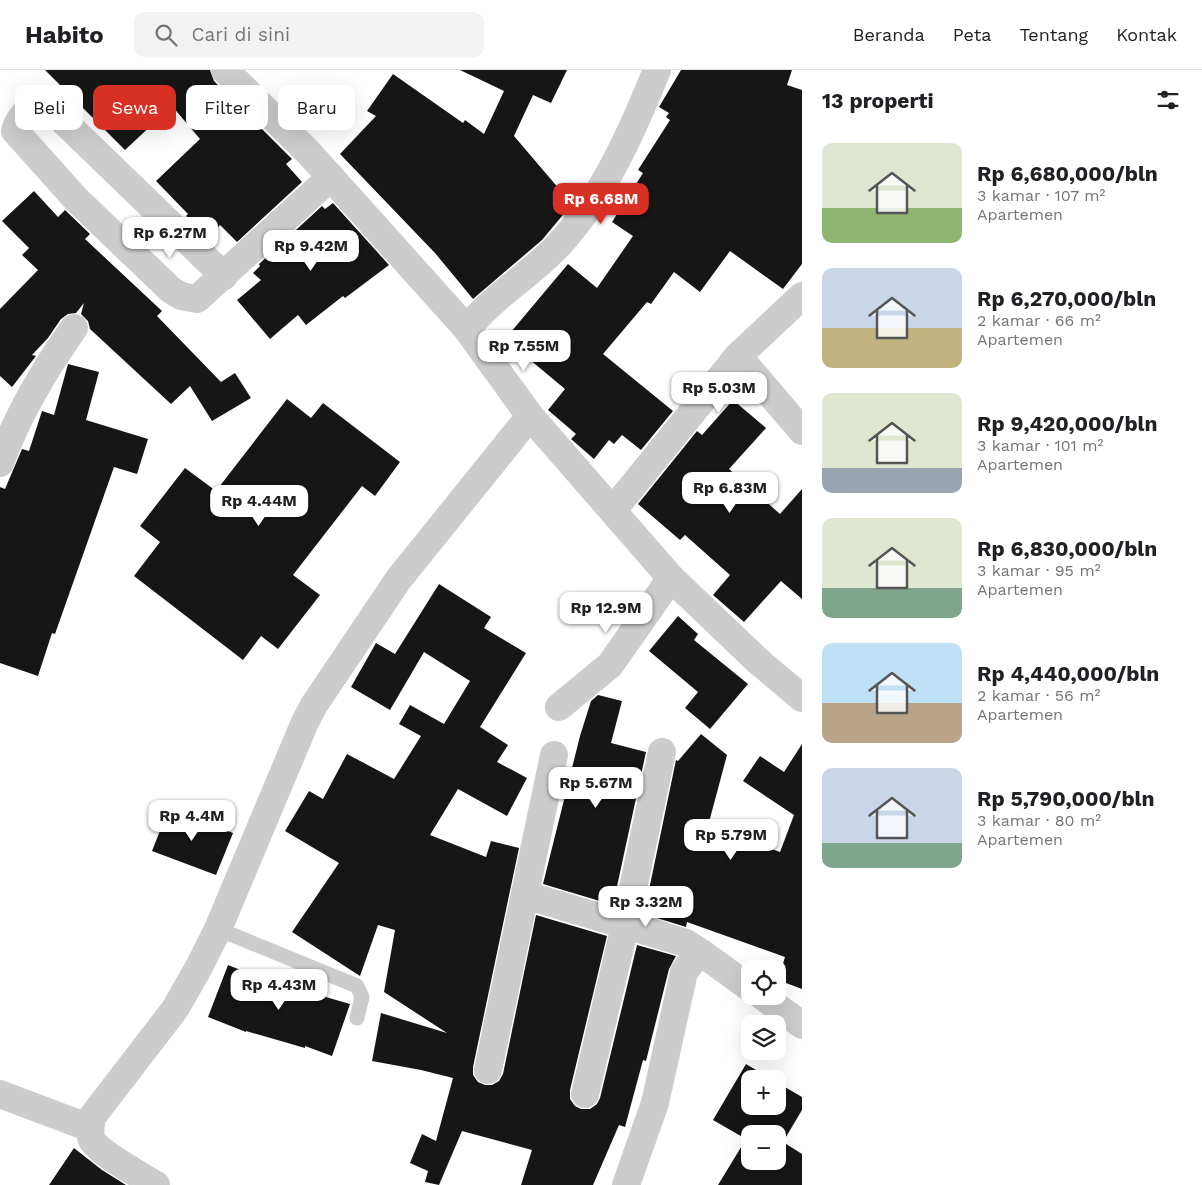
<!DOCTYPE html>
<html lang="id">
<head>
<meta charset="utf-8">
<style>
  :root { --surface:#fff; --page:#f2f2f2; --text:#202124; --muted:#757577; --line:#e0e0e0; --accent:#d93025 }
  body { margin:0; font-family:"Work Sans",sans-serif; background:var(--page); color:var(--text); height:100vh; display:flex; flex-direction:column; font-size:19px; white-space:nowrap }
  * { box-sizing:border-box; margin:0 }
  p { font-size:16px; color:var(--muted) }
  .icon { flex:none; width:28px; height:28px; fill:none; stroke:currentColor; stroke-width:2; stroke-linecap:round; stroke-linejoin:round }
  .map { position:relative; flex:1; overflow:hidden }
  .sheet { display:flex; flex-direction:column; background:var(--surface); width:400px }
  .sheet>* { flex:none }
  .banner { position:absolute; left:15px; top:15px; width:475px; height:45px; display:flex; gap:10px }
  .controls { position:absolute; left:741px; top:890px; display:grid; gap:10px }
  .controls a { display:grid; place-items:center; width:45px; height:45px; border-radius:10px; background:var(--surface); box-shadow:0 5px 20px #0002; font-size:25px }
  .price { position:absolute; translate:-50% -42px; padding:0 11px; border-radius:10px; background:#fff; color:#222; font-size:16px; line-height:32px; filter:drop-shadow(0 1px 2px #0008) }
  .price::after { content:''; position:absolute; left:50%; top:30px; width:15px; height:11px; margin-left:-8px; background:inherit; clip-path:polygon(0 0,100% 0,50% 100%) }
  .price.active { background:var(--accent); color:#fff }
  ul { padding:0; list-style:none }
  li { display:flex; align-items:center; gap:15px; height:125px; padding:0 20px }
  li span { display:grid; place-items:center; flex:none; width:140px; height:100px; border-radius:10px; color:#555 }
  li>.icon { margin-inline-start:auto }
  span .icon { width:60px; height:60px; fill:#fffc; stroke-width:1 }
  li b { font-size:21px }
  h2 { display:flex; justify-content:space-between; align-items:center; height:60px; padding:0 20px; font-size:21px }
  .chip { padding:0 18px; border-radius:10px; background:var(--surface); box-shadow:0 5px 20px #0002; font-size:18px; line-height:45px }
  .chip.active { background:var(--accent); color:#fff }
  header { display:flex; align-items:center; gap:30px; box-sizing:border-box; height:70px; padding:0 25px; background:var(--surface); border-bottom:1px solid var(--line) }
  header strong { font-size:24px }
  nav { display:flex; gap:28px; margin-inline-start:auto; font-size:18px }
  .search { width:350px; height:45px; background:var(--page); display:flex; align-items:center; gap:12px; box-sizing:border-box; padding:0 18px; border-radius:10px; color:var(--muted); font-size:19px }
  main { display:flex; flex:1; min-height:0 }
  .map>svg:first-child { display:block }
  .building { fill:#161616; fill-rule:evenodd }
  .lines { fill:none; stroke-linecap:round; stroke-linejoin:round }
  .lane { stroke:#ccc; stroke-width:15 }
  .street { stroke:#ccc; stroke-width:28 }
</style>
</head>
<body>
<header>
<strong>Habito</strong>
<div class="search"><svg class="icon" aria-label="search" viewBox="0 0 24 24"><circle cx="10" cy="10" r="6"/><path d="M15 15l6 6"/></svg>Cari di sini</div>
<nav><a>Beranda</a><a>Peta</a><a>Tentang</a><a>Kontak</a></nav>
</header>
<main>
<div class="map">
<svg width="802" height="1115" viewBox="0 0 802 1115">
  <rect width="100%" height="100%" fill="#fff"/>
  <g class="building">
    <path d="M 45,0 L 210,0 L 214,11 L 292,89 L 286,94 L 302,112 L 237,172 L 220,155 L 208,168 L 186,146 L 188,144 L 156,111 L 200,69 L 172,36 L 125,80 Z"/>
    <path d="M 460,0 L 567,0 L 551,33 L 533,25 L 514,66 L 572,134 L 542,170 L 473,229 L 435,183 L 340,84 L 376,46 L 367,41 L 393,4 L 463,53 L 465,50 L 484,64 L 504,21 Z"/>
    <path d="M 681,0 L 792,0 L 787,15 L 802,20 L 802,194 L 783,219 L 730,181 L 700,222 L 674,202 L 651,234 L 647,232 L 603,284 L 673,341 L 641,380 L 622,365 L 614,374 L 609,370 L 594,389 L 571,369 L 576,364 L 548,340 L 565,319 L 505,269 L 568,194 L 597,218 L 633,166 L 612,152 L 643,103 L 638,100 L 670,50 L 666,47 L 669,43 L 659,37 Z"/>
    <path d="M 34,121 L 58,147 L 65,140 L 90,164 L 85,169 L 162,241 L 157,246 L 221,312 L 235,303 L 251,328 L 212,351 L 190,316 L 171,334 L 90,259 L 88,251 L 81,244 L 84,233 L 76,243 L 68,244 L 61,249 L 48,268 L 32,285 L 36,286 L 12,317 L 0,306 L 0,239 L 38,200 L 22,185 L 29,178 L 2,151 Z"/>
    <path d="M 333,133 L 389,195 L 345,228 L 343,226 L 306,255 L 298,245 L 270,269 L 237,230 L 261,210 L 253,203 L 260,196 L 259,194 L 322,136 L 325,139 Z"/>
    <path d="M 68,294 L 99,302 L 86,350 L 148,369 L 137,404 L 114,397 L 55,564 L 52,563 L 38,606 L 0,593 L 0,417 L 5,419 L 22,379 L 29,381 L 42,341 L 54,345 Z"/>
    <path d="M 287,329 L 311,348 L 323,333 L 400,392 L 375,426 L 362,416 L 293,505 L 320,525 L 278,579 L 261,566 L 243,590 L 134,506 L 160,472 L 140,456 L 185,398 L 216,421 Z"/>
    <path d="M 733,330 L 766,358 L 729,399 L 780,444 L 802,419 L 802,529 L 781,511 L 744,552 L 713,525 L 730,505 L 685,465 L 680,470 L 638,434 L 697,361 L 702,365 Z"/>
    <path d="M 439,514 L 491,547 L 484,558 L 526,583 L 480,657 L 508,675 L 497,692 L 527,708 L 507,746 L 458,719 L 430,765 L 486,787 L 491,771 L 519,778 L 473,997 L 473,1005 L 478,1012 L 485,1015 L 492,1015 L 499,1011 L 503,1004 L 536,845 L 607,866 L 570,1020 L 570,1029 L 575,1036 L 581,1039 L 590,1039 L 597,1034 L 600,1028 L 637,875 L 676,886 L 669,899 L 646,991 L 643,990 L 625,1057 L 619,1055 L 593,1115 L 521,1115 L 532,1080 L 462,1061 L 439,1115 L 425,1112 L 428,1101 L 410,1093 L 422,1064 L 436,1071 L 453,1008 L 421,1000 L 372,991 L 381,943 L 447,963 L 384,922 L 395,860 L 378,855 L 360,906 L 292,862 L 339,793 L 285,761 L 309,721 L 323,729 L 347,684 L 394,709 L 421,666 L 399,654 L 410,635 L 444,654 L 470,611 L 424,582 L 390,640 L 351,617 L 376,573 L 395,584 Z"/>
    <path d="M 678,546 L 698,564 L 694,570 L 748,614 L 710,659 L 685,638 L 698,622 L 649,581 Z"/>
    <path d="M 598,625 L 622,631 L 611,673 L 646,682 L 613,835 L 543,814 L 580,666 L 591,631 Z"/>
    <path d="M 701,664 L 727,685 L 708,756 L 780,782 L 794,745 L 743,711 L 760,686 L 784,702 L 802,674 L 802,919 L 778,910 L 785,887 L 687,852 L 686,857 L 644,844 L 676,690 L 678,691 Z"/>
    <path d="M 169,738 L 233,763 L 216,805 L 152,781 Z"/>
    <path d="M 228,895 L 263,909 L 350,934 L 332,986 L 305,976 L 305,978 L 246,961 L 246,962 L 208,947 Z"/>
    <path d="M 746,994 L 771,1009 L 750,1009 L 750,1036 L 778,1036 L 778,1013 L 802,1027 L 802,1040 L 783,1072 L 802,1084 L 802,1115 L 718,1115 L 746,1069 L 713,1050 ZM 750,1064 L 778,1064 L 778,1091 L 750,1091 Z"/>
    <path d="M 74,1078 L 102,1100 L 126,1115 L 49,1115 Z"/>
  </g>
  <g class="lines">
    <path class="lane" d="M 218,859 L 357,916 L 362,927 L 357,948"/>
    <g class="street">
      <path d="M 225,0 L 309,83 L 467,259 L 530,346 L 671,508 L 758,591 L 802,628"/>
      <path d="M 224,206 L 49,37 L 37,35 C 26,41 18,49 15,61 L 76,129 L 171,220 L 181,226 L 197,229 L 331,107"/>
      <path d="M 467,259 C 493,225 535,203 564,169 C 606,121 633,59 657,0"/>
      <path d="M 738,286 L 802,361"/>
      <path d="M 0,393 C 18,344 44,300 74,258"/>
      <path d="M 613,440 L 738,286 L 802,226"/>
      <path d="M 559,637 L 610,595 L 671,508"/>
      <path d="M 525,825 L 686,873 L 703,884"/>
      <path d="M 762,926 L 802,955"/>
      <path d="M 488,1000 L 554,685"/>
      <path d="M 0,1024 L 90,1058"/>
      <path d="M 585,1024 L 625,856 L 662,682"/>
      <path d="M 156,1115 C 143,1107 98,1082 92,1070 C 89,1064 91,1054 92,1047 L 175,939 L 199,897 L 218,859 L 305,652 L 314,635 L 398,510 L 530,346"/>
      <path d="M 626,1115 L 655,1033 L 684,902 L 693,890 L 703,884 L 750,918"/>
    </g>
  </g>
</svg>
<div class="controls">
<a><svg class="icon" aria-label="locate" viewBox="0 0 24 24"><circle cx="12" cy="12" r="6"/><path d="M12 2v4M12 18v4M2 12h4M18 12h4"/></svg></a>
<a><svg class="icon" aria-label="layers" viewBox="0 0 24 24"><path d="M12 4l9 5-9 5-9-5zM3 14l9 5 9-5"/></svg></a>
<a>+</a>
<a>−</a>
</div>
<b class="price active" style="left:601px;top:155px">Rp 6.68M</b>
<b class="price" style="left:170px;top:189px">Rp 6.27M</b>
<b class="price" style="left:311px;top:202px">Rp 9.42M</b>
<b class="price" style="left:524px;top:302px">Rp 7.55M</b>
<b class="price" style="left:719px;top:344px">Rp 5.03M</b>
<b class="price" style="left:730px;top:444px">Rp 6.83M</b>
<b class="price" style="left:259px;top:457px">Rp 4.44M</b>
<b class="price" style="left:606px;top:564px">Rp 12.9M</b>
<b class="price" style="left:596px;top:739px">Rp 5.67M</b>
<b class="price" style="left:192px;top:772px">Rp 4.4M</b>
<b class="price" style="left:731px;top:791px">Rp 5.79M</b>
<b class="price" style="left:646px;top:858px">Rp 3.32M</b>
<b class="price" style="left:279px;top:941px">Rp 4.43M</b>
<div class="banner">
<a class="chip">Beli</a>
<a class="chip active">Sewa</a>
<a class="chip">Filter</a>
<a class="chip">Baru</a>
</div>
</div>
<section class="sheet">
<h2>13 properti<svg class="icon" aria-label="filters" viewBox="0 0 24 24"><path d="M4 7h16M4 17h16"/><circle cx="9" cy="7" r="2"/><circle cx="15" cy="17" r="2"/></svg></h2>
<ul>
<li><span style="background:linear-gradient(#dfe7d0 65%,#8fb573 0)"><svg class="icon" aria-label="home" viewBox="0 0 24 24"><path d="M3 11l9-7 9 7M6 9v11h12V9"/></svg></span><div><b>Rp 6,680,000/bln</b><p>3 kamar · 107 m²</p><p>Apartemen</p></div></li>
<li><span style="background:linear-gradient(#c9d6e8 60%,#c2b280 0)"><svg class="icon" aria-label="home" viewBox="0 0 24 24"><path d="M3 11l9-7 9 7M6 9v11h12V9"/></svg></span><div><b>Rp 6,270,000/bln</b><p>2 kamar · 66 m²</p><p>Apartemen</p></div></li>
<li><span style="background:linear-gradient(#dfe7d0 75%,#9aa5b1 0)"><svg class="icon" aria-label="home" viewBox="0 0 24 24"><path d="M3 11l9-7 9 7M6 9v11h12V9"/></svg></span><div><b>Rp 9,420,000/bln</b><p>3 kamar · 101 m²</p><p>Apartemen</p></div></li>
<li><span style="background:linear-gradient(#dfe7d0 70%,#7fa58c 0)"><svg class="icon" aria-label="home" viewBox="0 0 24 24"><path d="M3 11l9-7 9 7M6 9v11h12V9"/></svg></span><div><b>Rp 6,830,000/bln</b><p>3 kamar · 95 m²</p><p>Apartemen</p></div></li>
<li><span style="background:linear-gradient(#bfe0f5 60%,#b9a48a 0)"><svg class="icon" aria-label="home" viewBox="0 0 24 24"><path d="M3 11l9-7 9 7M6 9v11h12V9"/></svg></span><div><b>Rp 4,440,000/bln</b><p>2 kamar · 56 m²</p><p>Apartemen</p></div></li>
<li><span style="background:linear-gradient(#c9d6e8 75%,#7fa58c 0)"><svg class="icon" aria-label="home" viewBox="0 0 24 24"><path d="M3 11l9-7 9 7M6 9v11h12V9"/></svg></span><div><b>Rp 5,790,000/bln</b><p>3 kamar · 80 m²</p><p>Apartemen</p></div></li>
</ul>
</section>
</main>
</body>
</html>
